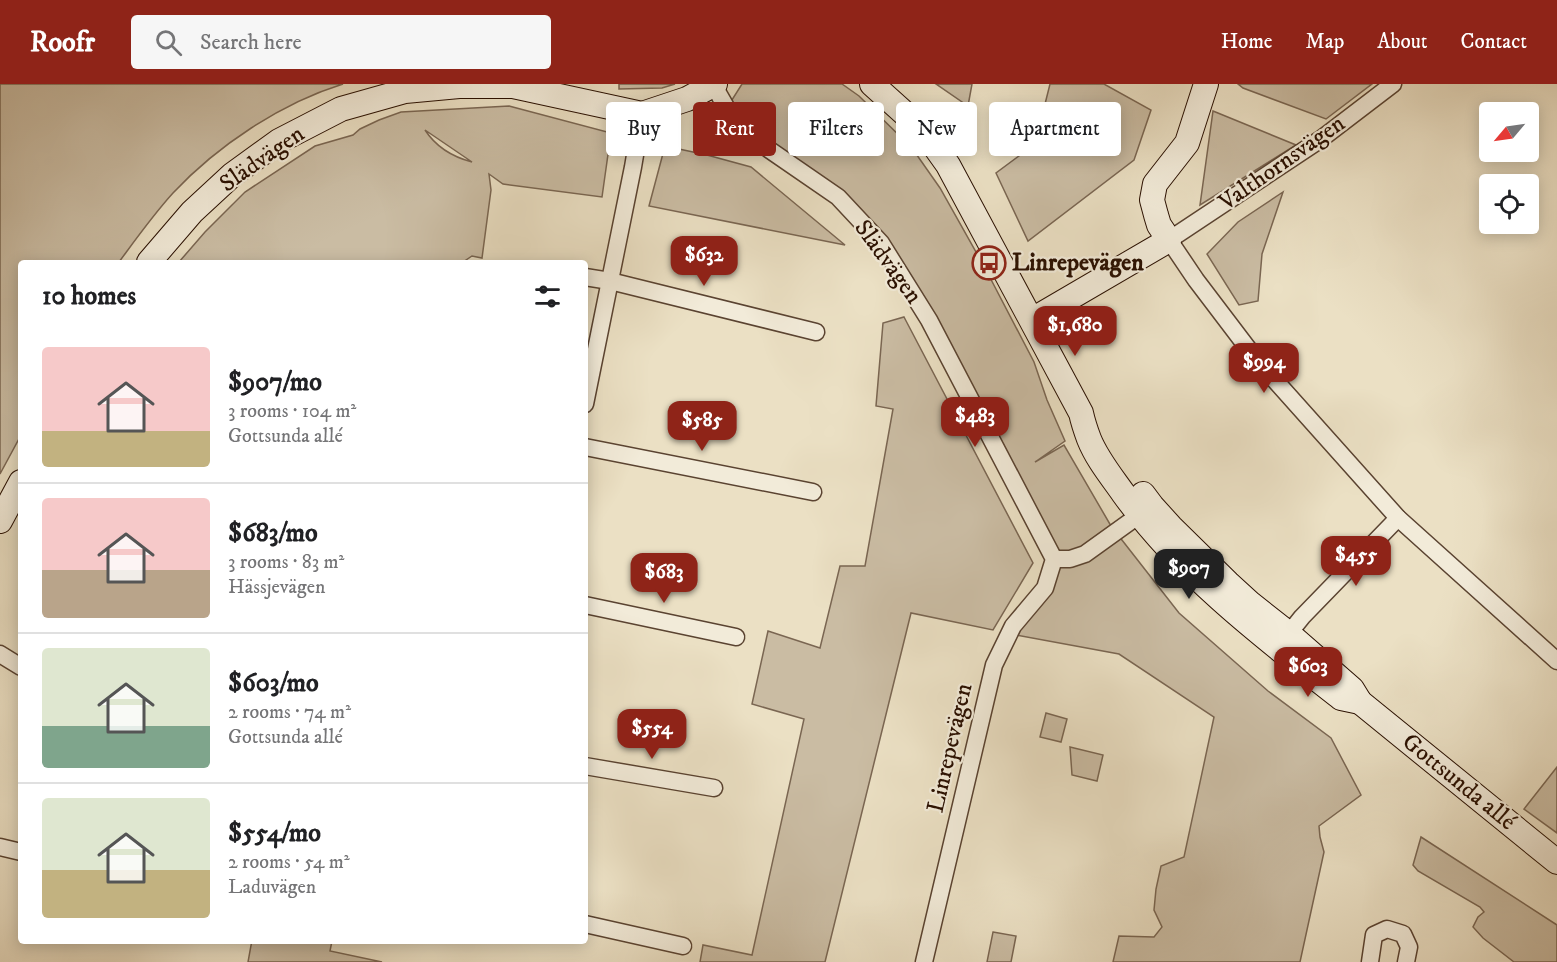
<!DOCTYPE html>
<html lang="en">
<head>
<meta charset="utf-8">
<style>
  :root { --surface:#fff; --page:#f6f6f6; --text:#202124; --muted:#757577; --line:#e0e0e0; --accent:#8f2418 }
  body { margin:0; font-family:"IM FELL DW Pica",serif; background:var(--page); color:var(--text); height:100vh; display:flex; flex-direction:column; font-size:22px; white-space:nowrap }
  * { box-sizing:border-box; margin:0 }
  p { font-size:20px; color:var(--muted) }
  .icon { flex:none; width:33px; height:33px; fill:none; stroke:currentColor; stroke-width:2; stroke-linecap:round; stroke-linejoin:round }
  .map { position:relative; flex:1; overflow:hidden }
  .drawer { position:absolute; left:18px; top:176px; width:570px; height:684px; display:flex; flex-direction:column; background:var(--surface); border-radius:6px; box-shadow:0 3px 15px #0003 }
  .drawer>* { flex:none }
  .top-card { position:absolute; left:606px; top:18px; width:570px; height:54px; display:flex; gap:12px }
  .needle { width:39px; rotate:241deg }
  .tools { position:absolute; left:1479px; top:18px; display:grid; gap:12px }
  .tools a { display:grid; place-items:center; width:60px; height:60px; border-radius:6px; background:var(--surface); box-shadow:0 3px 15px #0003; font-size:30px }
  .price { position:absolute; translate:-50% -51px; padding:0 14px; border-radius:12px; background:var(--accent); color:#fff; font-size:20px; line-height:39px; filter:drop-shadow(0 2px 3px #0008) }
  .price::after { content:''; position:absolute; left:50%; top:36px; width:18px; height:14px; margin-left:-9px; background:inherit; clip-path:polygon(0 0,100% 0,50% 100%) }
  .price.selected { background:#222; color:#fff }
  ul { padding:0; list-style:none }
  li { display:flex; align-items:center; gap:18px; height:150px; padding:0 24px }
  li+li { border-top:2px solid var(--line) }
  li span { display:grid; place-items:center; flex:none; width:168px; height:120px; border-radius:6px; color:#555 }
  li>.icon { margin-inline-start:auto }
  span .icon { width:72px; height:72px; fill:#fffc; stroke-width:1 }
  li b { font-size:26px }
  h2 { display:flex; justify-content:space-between; align-items:center; height:72px; padding:0 24px; font-size:26px }
  .chip { padding:0 21px; border-radius:6px; background:var(--surface); box-shadow:0 3px 15px #0003; font-size:21px; line-height:54px }
  .chip.selected { background:var(--accent); color:#fff }
  header { display:flex; align-items:center; gap:36px; box-sizing:border-box; height:84px; padding:0 30px; background:var(--accent); color:#fff }
  header strong { font-size:28px }
  nav { display:flex; gap:33px; margin-inline-start:auto; font-size:21px }
  .search { width:420px; height:54px; background:var(--page); display:flex; align-items:center; gap:15px; box-sizing:border-box; padding:0 21px; border-radius:6px; color:var(--muted); font-size:22px }
  .map>svg:first-child { display:block }
  .green { fill:#cabca3; stroke:#7a6652; stroke-width:1.5; fill-rule:evenodd }
  .lines { fill:none; stroke-linecap:round; stroke-linejoin:round }
  .street-casing { stroke:#5a4331; stroke-width:19 }
  .secondary-casing { stroke:#290f00; stroke-width:26 }
  .street { stroke:#f2ebd9; stroke-width:16 }
  .secondary { stroke:#f2ebd9; stroke-width:24 }
  .labels { text-anchor:middle; dominant-baseline:central; stroke-width:4.5; stroke-linejoin:round; paint-order:stroke }
  .street-label { font-size:24px; fill:#290f00; stroke:#f2ebd9 }
  .poi-label { font-size:24px; font-weight:bold; fill:#290f00; stroke:#f2ebd9; text-anchor:start }
</style>
</head>
<body>
<header>
<strong>Roofr</strong>
<div class="search"><svg class="icon" aria-label="search" viewBox="0 0 24 24"><circle cx="10" cy="10" r="6"/><path d="M15 15l6 6"/></svg>Search here</div>
<nav><a>Home</a><a>Map</a><a>About</a><a>Contact</a></nav>
</header>
<div class="map">
<svg width="1557" height="878" viewBox="0 0 1557 878">
  <rect width="100%" height="100%" fill="#ebe0c4"/>
  <filter id="stains"><feTurbulence type="fractalNoise" baseFrequency=".00333" numOctaves="4"/><feColorMatrix values="0 0 0 0 .2 0 0 0 0 .09 0 0 0 0 .02 0 0 0 .5 -.17"/></filter>
  <radialGradient id="worn" r=".72"><stop offset=".6" stop-color="#630" stop-opacity="0"/><stop offset="1" stop-color="#630" stop-opacity=".3"/></radialGradient>
  <g class="green">
    <path d="M 0,0 L 343,0 C 281,19 217,62 173,109 C 153,131 136,155 119,178 L 21,178 L 21,351 L 0,390 Z"/>
    <path d="M 619,0 L 675,0 L 662,4 L 619,5 Z"/>
    <path d="M 742,0 L 842,0 L 859,12 L 912,64 L 940,104 L 985,184 L 1034,278 L 1047,316 L 1065,357 L 1035,378 L 1064,361 L 1111,442 L 1179,529 L 1268,607 L 1331,654 L 1361,711 L 1319,742 L 1320,753 L 1324,768 L 1300,878 L 1113,878 L 1119,852 L 1154,853 L 1162,843 L 1154,826 L 1156,805 L 1161,782 L 1184,773 L 1214,633 L 1119,570 L 1010,550 L 1054,475 L 929,236 L 838,113 L 764,62 L 730,19 Z"/>
    <path d="M 936,0 L 972,0 L 968,22 Z"/>
    <path d="M 1050,0 L 1104,0 L 1151,26 L 1134,76 L 1028,157 L 996,89 L 1035,60 Z"/>
    <path d="M 1238,0 L 1372,0 L 1326,35 L 1243,4 Z"/>
    <path d="M 509,22 L 611,49 L 602,113 L 503,100 L 489,90 L 491,106 L 482,174 L 472,172 L 463,178 L 179,178 L 205,148 L 245,108 L 315,62 L 353,51 L 360,45 L 379,36 L 401,28 ZM 425,46 L 472,78 C 453,73 436,63 425,46 Z"/>
    <path d="M 1213,27 L 1296,61 L 1200,121 Z"/>
    <path d="M 665,62 L 707,71 L 751,83 L 845,161 L 649,122 Z"/>
    <path d="M 1283,108 L 1262,170 L 1258,217 L 1239,221 L 1207,170 L 1238,138 Z"/>
    <path d="M 904,233 L 1033,479 L 993,546 L 911,529 L 825,878 L 700,878 L 703,861 L 752,871 L 804,635 L 752,620 L 768,547 L 820,564 L 840,482 L 865,482 L 893,325 L 876,322 L 883,239 Z"/>
    <path d="M 1046,629 L 1067,635 L 1061,658 L 1040,653 Z"/>
    <path d="M 1070,663 L 1103,671 L 1097,697 L 1072,691 Z"/>
    <path d="M 1557,683 L 1557,749 L 1524,725 Z"/>
    <path d="M 1421,753 L 1557,841 L 1557,878 L 1514,878 L 1483,854 L 1473,843 L 1478,833 L 1484,828 L 1480,823 L 1418,787 L 1413,781 Z"/>
    <path d="M 993,848 L 1016,852 L 1011,878 L 987,878 Z"/>
    <path d="M 252,856 L 332,857 L 330,867 L 382,878 L 248,878 Z"/>
  </g>
  <g class="lines">
    <g class="street-casing">
      <g id="street">
        <path d="M 1393,0 L 1321,55 L 1169,156 L 1196,196 L 1256,275 L 1398,434 L 1557,577"/>
        <path d="M 714,2 L 734,37 L 764,62 L 838,113 L 881,159 L 929,236 L 1054,475 L 1045,504 L 1013,542 L 994,581 L 924,878"/>
        <path d="M 585,193 L 610,197 L 816,248"/>
        <path d="M 585,320 L 633,83 L 642,30"/>
        <path d="M 585,363 L 813,408"/>
        <path d="M 1054,475 L 1070,475 L 1085,470 L 1149,424"/>
        <path d="M 585,521 L 736,553"/>
        <path d="M 1282,558 L 1302,533 L 1398,434"/>
        <path d="M 0,570 L 21,583"/>
        <path d="M 585,682 L 714,704"/>
        <path d="M 0,763 L 21,768"/>
        <path d="M 585,840 L 683,862"/>
        <path d="M 1370,878 L 1374,851 L 1387,845 L 1403,850 L 1409,863 L 1406,878"/>
      </g>
    </g>
    <g class="secondary-casing">
      <g id="secondary">
        <path d="M 872,0 L 923,46 L 948,81 L 1081,329 C 1083,338 1086,347 1089,355 C 1097,375 1111,392 1123,409 C 1182,491 1262,552 1341,614 L 1360,618"/>
        <path d="M 149,178 L 192,128 L 232,91 L 279,57 L 341,25 L 405,7 L 459,2 L 513,2 L 642,30 L 687,15 L 715,0"/>
        <path d="M 1032,236 L 1169,156 L 1159,141 L 1156,131 L 1152,116 L 1155,100 L 1187,59 L 1206,0"/>
        <path d="M 1143,410 L 1152,422 L 1171,443 L 1228,499 L 1251,520 L 1289,550 L 1352,605 L 1360,618 L 1557,778"/>
        <path d="M 0,437 L 21,398"/>
      </g>
    </g>
    <use href="#street" class="street"/>
    <use href="#secondary" class="secondary"/>
  </g>
  <defs>
    <g id="bus-ring" transform="scale(1.725)"><circle r="9.5" fill="#f2ebd9" stroke="#8f2418" stroke-width="1.5"/><path d="M-5-6H5V4H4V6H2V4H-2V6H-4V4H-5ZM-3.5-4V0h7V-4ZM-3.5 1.2v1.5H-2V1.2ZM2 1.2v1.5H3.5V1.2Z" fill="#8f2418"/></g>
  </defs>
  <g fill-rule="evenodd">
    <use href="#bus-ring" x="989" y="179"/>
  </g>
  <g class="labels">
    <g class="street-label">
      <text transform="translate(262 75) rotate(-35)">Slädvägen</text>
      <text transform="translate(1282 79) rotate(-35)">Valthornsvägen</text>
      <text transform="translate(888 178) rotate(54)">Slädvägen</text>
      <text transform="translate(950 664) rotate(-77)">Linrepevägen</text>
      <text transform="translate(1459 698) rotate(39)">Gottsunda allé</text>
    </g>
    <g class="poi-label">
      <text x="1012" y="179">Linrepevägen</text>
    </g>
  </g>
  <rect width="100%" height="100%" filter="url(#stains)"/>
  <rect width="100%" height="100%" fill="url(#worn)"/>
</svg>
<div class="tools">
<a><svg class="needle" viewBox="-14 -14 28 28"><path d="M0-13l5 13h-10z" fill="#e53935"/><path d="M0 13l5-13h-10z" fill="#757577"/></svg></a>
<a><svg class="icon" aria-label="locate" viewBox="0 0 24 24"><circle cx="12" cy="12" r="6"/><path d="M12 2v4M12 18v4M2 12h4M18 12h4"/></svg></a>
</div>
<b class="price" style="left:704px;top:203px">$632</b>
<b class="price" style="left:1075px;top:273px">$1,680</b>
<b class="price" style="left:1264px;top:310px">$994</b>
<b class="price" style="left:975px;top:364px">$483</b>
<b class="price" style="left:702px;top:368px">$585</b>
<b class="price" style="left:1356px;top:503px">$455</b>
<b class="price selected" style="left:1189px;top:516px">$907</b>
<b class="price" style="left:664px;top:520px">$683</b>
<b class="price" style="left:1308px;top:614px">$603</b>
<b class="price" style="left:652px;top:676px">$554</b>
<div class="top-card">
<a class="chip">Buy</a>
<a class="chip selected">Rent</a>
<a class="chip">Filters</a>
<a class="chip">New</a>
<a class="chip">Apartment</a>
</div>
<section class="drawer">
<h2>10 homes<svg class="icon" aria-label="filters" viewBox="0 0 24 24"><path d="M4 7h16M4 17h16"/><circle cx="9" cy="7" r="2"/><circle cx="15" cy="17" r="2"/></svg></h2>
<ul>
<li><span style="background:linear-gradient(#f6c9c9 70%,#c2b280 0)"><svg class="icon" aria-label="home" viewBox="0 0 24 24"><path d="M3 11l9-7 9 7M6 9v11h12V9"/></svg></span><div><b>$907/mo</b><p>3 rooms · 104 m²</p><p>Gottsunda allé</p></div></li>
<li><span style="background:linear-gradient(#f6c9c9 60%,#b9a48a 0)"><svg class="icon" aria-label="home" viewBox="0 0 24 24"><path d="M3 11l9-7 9 7M6 9v11h12V9"/></svg></span><div><b>$683/mo</b><p>3 rooms · 83 m²</p><p>Hässjevägen</p></div></li>
<li><span style="background:linear-gradient(#dfe7d0 65%,#7fa58c 0)"><svg class="icon" aria-label="home" viewBox="0 0 24 24"><path d="M3 11l9-7 9 7M6 9v11h12V9"/></svg></span><div><b>$603/mo</b><p>2 rooms · 74 m²</p><p>Gottsunda allé</p></div></li>
<li><span style="background:linear-gradient(#dfe7d0 60%,#c2b280 0)"><svg class="icon" aria-label="home" viewBox="0 0 24 24"><path d="M3 11l9-7 9 7M6 9v11h12V9"/></svg></span><div><b>$554/mo</b><p>2 rooms · 54 m²</p><p>Laduvägen</p></div></li>
</ul>
</section>
</div>
</body>
</html>
